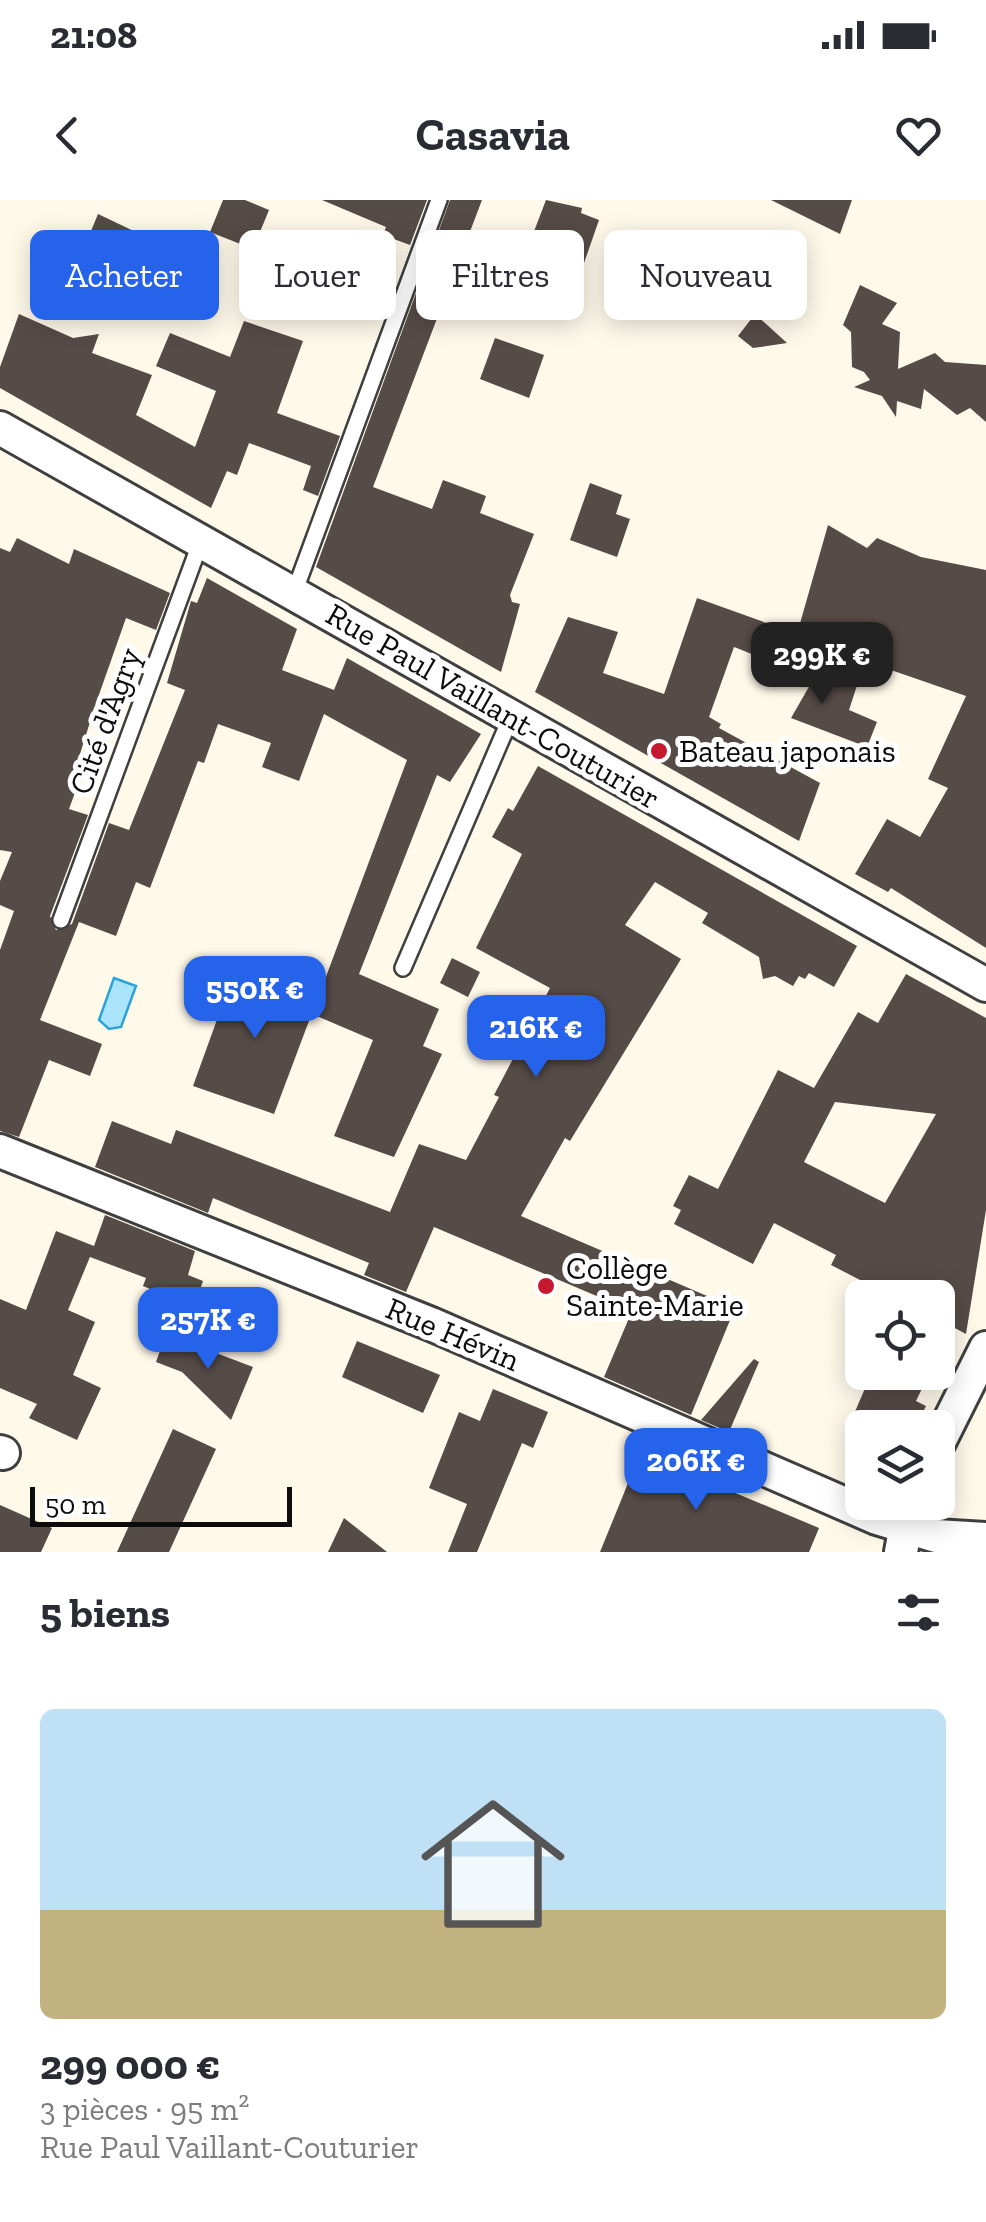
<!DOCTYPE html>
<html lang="fr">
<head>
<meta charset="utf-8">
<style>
  :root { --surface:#fff; --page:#f7f7f7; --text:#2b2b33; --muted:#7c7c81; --line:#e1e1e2; --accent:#2563eb }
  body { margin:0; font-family:"Zilla Slab",serif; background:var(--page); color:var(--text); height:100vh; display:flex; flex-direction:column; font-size:38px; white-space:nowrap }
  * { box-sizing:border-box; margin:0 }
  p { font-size:32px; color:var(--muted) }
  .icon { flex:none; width:55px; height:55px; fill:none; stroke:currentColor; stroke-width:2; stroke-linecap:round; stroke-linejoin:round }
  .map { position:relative; height:1352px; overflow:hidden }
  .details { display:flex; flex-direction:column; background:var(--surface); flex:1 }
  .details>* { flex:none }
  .top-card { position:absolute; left:30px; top:30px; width:928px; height:90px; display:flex; gap:20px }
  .fabs { position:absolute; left:845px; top:1080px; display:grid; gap:20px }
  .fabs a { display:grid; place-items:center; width:110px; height:110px; border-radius:15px; background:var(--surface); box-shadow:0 5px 25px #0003; font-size:50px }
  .scale { position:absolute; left:30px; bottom:25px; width:262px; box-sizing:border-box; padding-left:10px; border:5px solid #0c0c0c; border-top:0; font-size:28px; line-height:35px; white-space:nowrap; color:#0c0c0c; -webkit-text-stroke:8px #fff; paint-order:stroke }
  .price { position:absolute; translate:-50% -85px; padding:0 22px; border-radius:20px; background:var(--accent); color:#fff; font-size:32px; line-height:65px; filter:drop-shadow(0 2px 5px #0008) }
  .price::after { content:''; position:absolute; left:50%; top:60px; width:30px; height:22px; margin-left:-15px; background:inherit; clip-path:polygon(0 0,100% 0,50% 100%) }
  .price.on { background:#222; color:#fff }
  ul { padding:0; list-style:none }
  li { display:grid; align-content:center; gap:20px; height:530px; padding:0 40px }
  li+li { border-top:2px solid var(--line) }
  li span { display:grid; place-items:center; height:310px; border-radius:15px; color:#555 }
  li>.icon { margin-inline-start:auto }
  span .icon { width:180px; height:180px; fill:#fffc; stroke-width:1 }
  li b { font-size:42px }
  h2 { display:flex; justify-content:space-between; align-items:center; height:120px; padding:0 40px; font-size:42px }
  .pill { padding:0 35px; border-radius:15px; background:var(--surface); box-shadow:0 5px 25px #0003; font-size:35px; line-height:90px }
  .pill.on { background:var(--accent); color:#fff }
  .status { display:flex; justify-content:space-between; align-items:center; height:70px; padding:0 50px; background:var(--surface); direction:ltr }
  .status svg { height:28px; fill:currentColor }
  header { display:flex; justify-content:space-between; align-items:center; height:130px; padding:0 40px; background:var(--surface); font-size:45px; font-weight:800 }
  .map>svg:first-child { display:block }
  .water { fill:#aae4fb; stroke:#2ba2d8; stroke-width:2.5 }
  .building { fill:#554b47; fill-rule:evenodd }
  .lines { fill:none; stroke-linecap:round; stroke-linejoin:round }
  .lane-casing { stroke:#3f3f3f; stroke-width:20 }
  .street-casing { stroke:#3f3f3f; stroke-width:38 }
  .lane { stroke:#fff; stroke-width:15 }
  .street { stroke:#fff; stroke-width:32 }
  .poi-dot { fill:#c61930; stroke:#fff; stroke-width:4 }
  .labels { text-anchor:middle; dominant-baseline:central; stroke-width:10; stroke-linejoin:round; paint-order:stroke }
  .street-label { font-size:32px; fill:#0c0c0c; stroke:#fff }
  .poi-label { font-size:32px; fill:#0c0c0c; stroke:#fff; text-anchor:start }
</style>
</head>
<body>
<div class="status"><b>21:08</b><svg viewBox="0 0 49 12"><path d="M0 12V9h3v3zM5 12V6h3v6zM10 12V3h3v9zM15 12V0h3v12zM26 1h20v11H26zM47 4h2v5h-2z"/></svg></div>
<header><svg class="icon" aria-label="back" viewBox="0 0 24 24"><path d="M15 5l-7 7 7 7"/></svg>Casavia<svg class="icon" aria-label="heart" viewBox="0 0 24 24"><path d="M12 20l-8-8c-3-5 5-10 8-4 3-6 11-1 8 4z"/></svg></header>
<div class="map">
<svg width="986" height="1352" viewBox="0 0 986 1352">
  <rect width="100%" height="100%" fill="#fff9ea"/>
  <path class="water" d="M 114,778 L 136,786 L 121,827 L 109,829 L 99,820 Z"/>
  <g class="building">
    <path d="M 223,0 L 245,0 L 269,10 L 253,49 L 210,32 Z"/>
    <path d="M 322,0 L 427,0 L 410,45 L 383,35 L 386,27 Z"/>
    <path d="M 450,0 L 482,0 L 373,287 L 432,309 L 443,280 L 486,296 L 480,313 L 534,334 L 510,395 L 512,402 L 520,404 L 501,472 L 316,367 Z"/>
    <path d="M 546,0 L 582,8 L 581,13 L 599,20 L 584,63 L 544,48 L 547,40 L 533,34 Z"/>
    <path d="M 771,0 L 852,0 L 840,34 Z"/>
    <path d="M 98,14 L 140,34 L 123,76 L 80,58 Z"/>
    <path d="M 860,85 L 897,103 L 882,124 L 900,132 L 898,169 L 935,153 L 945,162 L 986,165 L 986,222 L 970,208 L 957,215 L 924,189 L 921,209 L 897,201 L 896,217 L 882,196 L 854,187 L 870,180 L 864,172 L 852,167 L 851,132 L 843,125 Z"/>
    <path d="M 19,114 L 73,138 L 99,134 L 92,153 L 152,175 L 136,215 L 195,247 L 216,191 L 156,166 L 170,133 L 230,157 L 244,121 L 303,141 L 277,213 L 340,236 L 318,296 L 303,290 L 311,266 L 249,243 L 237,275 L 227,271 L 211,308 L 0,188 L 0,167 Z"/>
    <path d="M 755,114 L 787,143 L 753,148 L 738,136 Z"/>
    <path d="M 495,138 L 544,155 L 529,198 L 480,179 Z"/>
    <path d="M 590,283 L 622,295 L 616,314 L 630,319 L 617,357 L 570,340 Z"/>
    <path d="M 828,325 L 867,348 L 877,338 L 921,357 L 986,370 L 986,748 L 891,688 L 888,692 L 855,674 L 887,619 L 920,637 L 948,588 L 928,579 L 966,496 L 865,461 L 849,510 L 877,522 L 867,547 L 791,518 L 814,478 L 734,447 L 709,517 L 721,524 L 719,528 L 820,583 L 799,641 L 535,492 L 568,417 L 618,432 L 603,473 L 664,494 L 697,398 L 797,434 Z"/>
    <path d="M 17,338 L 69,364 L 74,349 L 170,393 L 156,430 L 126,418 L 95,506 L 80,554 L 88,557 L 69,609 L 88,615 L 50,716 L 56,730 L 72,724 L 109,623 L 129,630 L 185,490 L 167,483 L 191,401 L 197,403 L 207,378 L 297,429 L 282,470 L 334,490 L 347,458 L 481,534 L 450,582 L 437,575 L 359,774 L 439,809 L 423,846 L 442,854 L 394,957 L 334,936 L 373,840 L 312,814 L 407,560 L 324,514 L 299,581 L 262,567 L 271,543 L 218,524 L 204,563 L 198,561 L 150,688 L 136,682 L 116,736 L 79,722 L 40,820 L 102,844 L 90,876 L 49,860 L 19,937 L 0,931 L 0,750 L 14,711 L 0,705 L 0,681 L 12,652 L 0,650 L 0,348 L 10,352 Z"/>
    <path d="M 538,566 L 857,746 L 834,787 L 809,773 L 805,779 L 799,776 L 793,786 L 775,776 L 763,779 L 759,757 L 702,723 L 708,713 L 655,682 L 625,725 L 681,759 L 570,941 L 565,938 L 521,1016 L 735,1108 L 691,1215 L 604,1177 L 632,1111 L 434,1027 L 406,1092 L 364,1075 L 369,1063 L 213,998 L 208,1013 L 95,967 L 112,921 L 171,944 L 176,930 L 390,1012 L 419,944 L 466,960 L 499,897 L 494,895 L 550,788 L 476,748 L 522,654 L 492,637 L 508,608 L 513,611 Z"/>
    <path d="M 452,758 L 480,772 L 468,797 L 440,783 Z"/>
    <path d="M 236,767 L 318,797 L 274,914 L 193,886 Z"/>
    <path d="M 906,774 L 986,818 L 986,1010 L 966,1134 L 938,1119 L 938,1098 L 895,1098 L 831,1065 L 836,1055 L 774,1023 L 753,1064 L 674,1024 L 681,1010 L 673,1006 L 689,975 L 718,989 L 778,870 L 814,888 L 858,812 L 878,823 ZM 835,902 L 936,914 L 885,1003 L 804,962 Z"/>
    <path d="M 105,1015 L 195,1051 L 188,1075 L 203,1081 L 194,1107 L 143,1086 L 146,1078 L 90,1057 L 92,1052 L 68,1110 L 95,1122 L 73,1175 L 101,1188 L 77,1240 L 29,1218 L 37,1204 L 0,1188 L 0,1099 L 26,1110 L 56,1031 L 94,1046 Z"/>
    <path d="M 166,1134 L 253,1167 L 231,1220 L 182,1172 L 156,1162 Z"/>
    <path d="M 357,1141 L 440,1175 L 423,1213 L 342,1177 Z"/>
    <path d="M 754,1159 L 759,1162 L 729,1232 L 701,1220 Z"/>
    <path d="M 872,1172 L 930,1172 L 916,1201 L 926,1206 L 915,1228 L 848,1228 Z"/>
    <path d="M 493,1189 L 548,1212 L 533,1248 L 522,1243 L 477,1352 L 448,1352 L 467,1304 L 429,1288 L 459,1212 L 480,1221 Z"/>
    <path d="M 173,1229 L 216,1249 L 169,1352 L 117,1352 Z"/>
    <path d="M 646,1239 L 714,1269 L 718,1274 L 714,1284 L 819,1328 L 809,1352 L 600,1352 Z"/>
    <path d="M 0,1305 L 52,1328 L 41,1352 L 0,1352 Z"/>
    <path d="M 344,1318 L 387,1352 L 328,1352 Z"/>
  </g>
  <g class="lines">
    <g class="lane-casing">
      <g id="lane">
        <path d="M 294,393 L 439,0"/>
        <path d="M 61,720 L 201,341"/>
        <path d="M 403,768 L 511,517"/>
      </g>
    </g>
    <g class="street-casing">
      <g id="street">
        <path d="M 0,228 L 986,785"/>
        <path d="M 0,951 L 431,1124 L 877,1318 L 936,1336 L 986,1339"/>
        <path d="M 938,1244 L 986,1148"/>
        <path d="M 0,1252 L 3,1253"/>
        <path d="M 901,1352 L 910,1302"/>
      </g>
    </g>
    <use href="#lane" class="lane"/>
    <use href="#street" class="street"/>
  </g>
  <g class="poi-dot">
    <circle cx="659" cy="551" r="10"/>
    <circle cx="546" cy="1086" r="10"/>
  </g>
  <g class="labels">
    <g class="street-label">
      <text transform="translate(493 506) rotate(30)">Rue Paul Vaillant-Couturier</text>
      <text transform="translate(105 521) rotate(-70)">Cité d'Agry</text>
      <text transform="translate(453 1134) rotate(23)">Rue Hévin</text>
    </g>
    <g class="poi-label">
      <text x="679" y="551">Bateau japonais</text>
      <text x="566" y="1068">Collège<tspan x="566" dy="37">Sainte-Marie</tspan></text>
    </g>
  </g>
</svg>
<div class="fabs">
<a><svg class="icon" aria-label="locate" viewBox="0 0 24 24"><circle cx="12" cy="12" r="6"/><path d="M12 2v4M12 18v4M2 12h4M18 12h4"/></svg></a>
<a><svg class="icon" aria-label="layers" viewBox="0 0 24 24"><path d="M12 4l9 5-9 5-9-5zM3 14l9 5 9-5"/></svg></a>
</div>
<div class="scale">50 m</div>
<b class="price on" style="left:822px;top:507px">299K €</b>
<b class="price" style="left:255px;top:841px">550K €</b>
<b class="price" style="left:536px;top:880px">216K €</b>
<b class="price" style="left:208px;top:1172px">257K €</b>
<b class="price" style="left:696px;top:1313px">206K €</b>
<div class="top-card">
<a class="pill on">Acheter</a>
<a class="pill">Louer</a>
<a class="pill">Filtres</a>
<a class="pill">Nouveau</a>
</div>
</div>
<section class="details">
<h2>5 biens<svg class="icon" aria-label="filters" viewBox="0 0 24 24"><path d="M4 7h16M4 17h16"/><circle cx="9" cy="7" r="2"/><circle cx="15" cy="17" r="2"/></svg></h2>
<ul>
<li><span style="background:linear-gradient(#bfe0f5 65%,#c2b280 0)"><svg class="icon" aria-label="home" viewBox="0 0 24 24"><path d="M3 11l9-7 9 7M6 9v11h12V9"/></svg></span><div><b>299 000 €</b><p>3 pièces · 95 m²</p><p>Rue Paul Vaillant-Couturier</p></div></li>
</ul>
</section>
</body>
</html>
